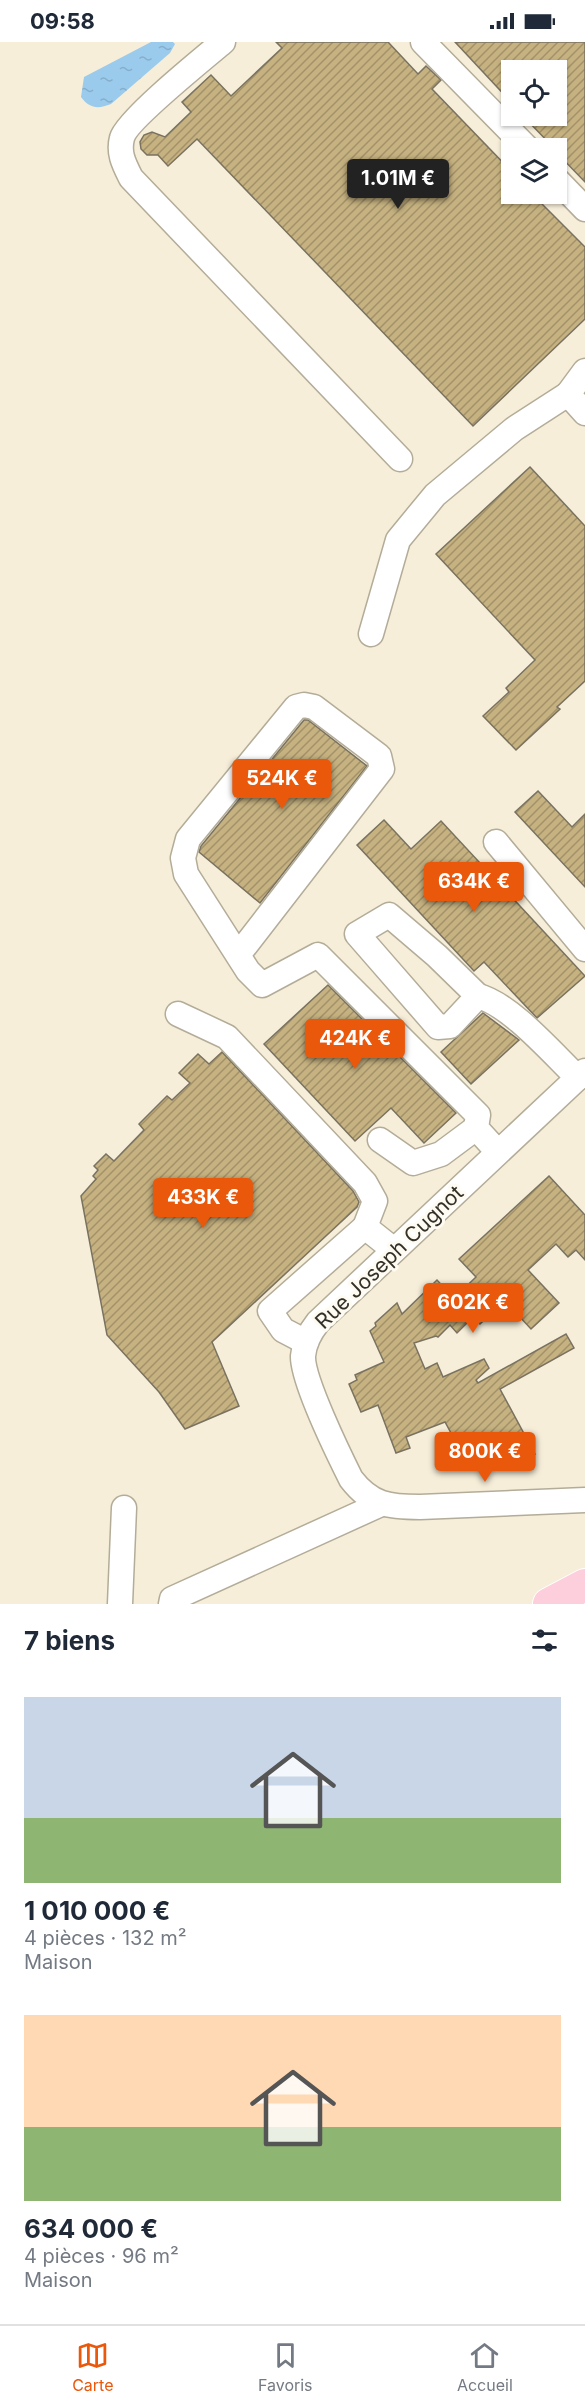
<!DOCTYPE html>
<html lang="fr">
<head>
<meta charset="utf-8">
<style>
  :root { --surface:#fff; --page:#f6f6f7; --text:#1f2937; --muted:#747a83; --line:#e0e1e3; --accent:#ea580c }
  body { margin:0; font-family:Inter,sans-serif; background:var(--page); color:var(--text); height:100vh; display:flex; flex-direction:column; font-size:22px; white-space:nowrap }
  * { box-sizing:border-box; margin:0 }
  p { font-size:20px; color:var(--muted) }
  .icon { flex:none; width:33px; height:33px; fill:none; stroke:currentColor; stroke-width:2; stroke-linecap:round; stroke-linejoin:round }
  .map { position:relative; height:1562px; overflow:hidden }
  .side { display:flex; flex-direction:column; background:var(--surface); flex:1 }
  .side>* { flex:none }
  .fabs { position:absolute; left:501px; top:18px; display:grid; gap:12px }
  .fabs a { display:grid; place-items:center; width:66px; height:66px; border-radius:0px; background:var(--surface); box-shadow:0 2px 4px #0004; font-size:30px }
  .price { position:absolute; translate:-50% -51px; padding:0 14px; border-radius:6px; background:var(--accent); color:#fff; font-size:20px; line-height:39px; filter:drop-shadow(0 2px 3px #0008) }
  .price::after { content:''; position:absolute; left:50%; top:36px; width:18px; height:14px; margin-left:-9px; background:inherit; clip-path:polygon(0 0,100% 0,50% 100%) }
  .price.active { background:#222; color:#fff }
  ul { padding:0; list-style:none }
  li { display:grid; align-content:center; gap:12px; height:318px; padding:0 24px }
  li span { display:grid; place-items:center; height:186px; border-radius:0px; color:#555 }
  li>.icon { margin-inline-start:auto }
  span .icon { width:108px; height:108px; fill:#fffc; stroke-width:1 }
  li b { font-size:26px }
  h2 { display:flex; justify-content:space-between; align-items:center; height:72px; padding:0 24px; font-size:26px }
  .status { display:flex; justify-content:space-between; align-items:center; height:42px; padding:0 30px; background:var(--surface); direction:ltr }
  .status svg { height:16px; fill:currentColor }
  .dock { display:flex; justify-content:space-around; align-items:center; height:84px; border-top:2px solid var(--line); background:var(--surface); font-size:16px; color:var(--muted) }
  .dock a { display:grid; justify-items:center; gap:3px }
  .dock .active { color:var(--accent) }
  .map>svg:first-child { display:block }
  .water { fill:url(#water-ripples) }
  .building { fill:url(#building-hatch); stroke:#797260; stroke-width:1.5 }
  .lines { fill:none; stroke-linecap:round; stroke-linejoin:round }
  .minor-casing { stroke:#b3ac98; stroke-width:27 }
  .major-casing { stroke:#fff; stroke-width:34 }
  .minor { stroke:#fff; stroke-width:24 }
  .major { stroke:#fdcedc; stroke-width:32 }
  .labels { text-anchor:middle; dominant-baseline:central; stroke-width:6; stroke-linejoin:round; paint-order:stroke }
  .street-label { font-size:21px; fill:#343129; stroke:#fefbf3 }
</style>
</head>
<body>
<div class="status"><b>09:58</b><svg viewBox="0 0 49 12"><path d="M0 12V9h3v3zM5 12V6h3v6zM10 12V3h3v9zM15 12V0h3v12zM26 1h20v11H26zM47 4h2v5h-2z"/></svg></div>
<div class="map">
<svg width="585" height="1562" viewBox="0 0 585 1562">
  <defs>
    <pattern id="water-ripples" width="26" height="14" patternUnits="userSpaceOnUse" patternTransform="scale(1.5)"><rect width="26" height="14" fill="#9acaec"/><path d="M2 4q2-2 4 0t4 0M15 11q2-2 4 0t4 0" fill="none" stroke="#85aeca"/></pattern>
    <pattern id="building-hatch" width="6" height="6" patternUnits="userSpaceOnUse" patternTransform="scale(1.5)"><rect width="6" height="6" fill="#c6b280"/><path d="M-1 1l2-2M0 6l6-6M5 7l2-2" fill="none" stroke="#a29169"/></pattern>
  </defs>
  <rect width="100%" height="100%" fill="#f6eed9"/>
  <path class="water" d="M 151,0 L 173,0 L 175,2 L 170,11 L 111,62 C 98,67 90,67 81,55 L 84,35 Z"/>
  <g class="building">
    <path d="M 276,0 L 388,0 L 418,32 L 426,24 L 441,38 L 432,47 L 512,130 L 512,152 L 532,152 L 585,205 L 585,277 L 473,384 L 197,97 L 168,124 L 158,113 L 147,113 L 141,107 L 140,100 L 144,93 L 152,90 L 165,95 L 191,70 L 182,60 L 211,33 L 231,54 L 282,6 Z"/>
    <path d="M 455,0 L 585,0 L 585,140 L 556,110 L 556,106 L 554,106 L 523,74 L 556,74 L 556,28 L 512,28 L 512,61 Z"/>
    <path d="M 530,425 L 585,484 L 585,639 L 557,665 L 560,667 L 516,708 L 483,674 L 509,650 L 506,646 L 535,618 L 436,512 Z"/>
    <path d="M 304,678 L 308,678 L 367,724 L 260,861 L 199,810 L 201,804 Z"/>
    <path d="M 538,749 L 572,785 L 585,772 L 585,845 L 515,770 Z"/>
    <path d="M 384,778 L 411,807 L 441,779 L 585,934 L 537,976 L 484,920 L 474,929 L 357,803 Z"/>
    <path d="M 328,943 L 456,1071 L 424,1101 L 391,1066 L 355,1099 L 264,1002 Z"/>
    <path d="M 483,971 L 519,998 L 471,1042 L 441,1010 Z"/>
    <path d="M 222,1010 L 353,1149 L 359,1160 L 357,1165 L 212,1300 L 239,1364 L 185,1387 L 159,1350 L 107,1293 L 81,1154 L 96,1137 L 93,1134 L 98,1128 L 94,1124 L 106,1112 L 114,1119 L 144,1088 L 139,1082 L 167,1054 L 172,1058 L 190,1041 L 179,1031 L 198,1012 L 209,1022 Z"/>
    <path d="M 549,1134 L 585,1173 L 585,1218 L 576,1208 L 568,1215 L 556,1202 L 528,1228 L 559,1261 L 531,1287 L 505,1259 L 480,1282 L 473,1275 L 457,1291 L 450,1283 L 438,1295 L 436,1294 L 414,1301 L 425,1327 L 437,1321 L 443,1335 L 484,1317 L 489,1326 L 476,1338 L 478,1341 L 566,1292 L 574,1306 L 500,1347 L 535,1412 L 464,1415 L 445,1380 L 406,1395 L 410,1406 L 396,1411 L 378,1363 L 361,1370 L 349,1342 L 357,1338 L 355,1333 L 384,1320 L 370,1289 L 376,1284 L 375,1281 L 397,1261 L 402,1272 L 437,1238 L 454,1256 L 476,1235 L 459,1217 Z"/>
  </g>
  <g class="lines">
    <g class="minor-casing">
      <g id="minor">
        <path d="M 223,0 C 205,15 126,79 122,96 C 118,111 124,122 131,136 L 400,417"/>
        <path d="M 423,0 L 527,106"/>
        <path d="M 556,137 L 585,167"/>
        <path d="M 585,329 L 568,352 L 585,371"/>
        <path d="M 371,592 L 398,498 L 435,453 L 514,387 L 568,352"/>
        <path d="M 496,800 L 585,907"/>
        <path d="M 389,873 L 437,914 L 478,954 L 450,984 L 438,985 L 357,892 Z"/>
        <path d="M 238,913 L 382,727 L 379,714 L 314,665 L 304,663 L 296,665 L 188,797 L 183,816 L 186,832 L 248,929 L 262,943 L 318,913 L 478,1073 L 476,1086 L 498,1110"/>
        <path d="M 478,954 C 510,962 553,1012 578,1036"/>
        <path d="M 178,972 L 227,995 L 365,1141 L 375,1159 L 365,1185"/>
        <path d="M 585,1029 L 318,1280 C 310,1290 304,1302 303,1314 C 302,1337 339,1413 351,1437 C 371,1463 389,1465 420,1465 L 585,1458"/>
        <path d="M 380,1098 L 413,1121 L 441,1112 L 476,1086"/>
        <path d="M 306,1300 L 283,1288 L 270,1269 L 365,1185 L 394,1208"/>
        <path d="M 120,1562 L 124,1466"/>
        <path d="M 171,1562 L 172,1557 L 381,1462"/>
      </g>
    </g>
    <g class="major-casing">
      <path id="major" d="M 549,1562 L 585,1543"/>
    </g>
    <use href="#minor" class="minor"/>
    <use href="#major" class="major"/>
  </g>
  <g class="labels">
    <g class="street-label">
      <text transform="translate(389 1215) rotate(-44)">Rue Joseph Cugnot</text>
    </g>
  </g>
</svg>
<div class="fabs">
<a><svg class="icon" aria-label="locate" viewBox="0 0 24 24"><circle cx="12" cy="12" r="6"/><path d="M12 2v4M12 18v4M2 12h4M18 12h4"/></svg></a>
<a><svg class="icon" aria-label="layers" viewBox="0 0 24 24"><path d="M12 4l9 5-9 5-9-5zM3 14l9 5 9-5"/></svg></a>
</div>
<b class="price active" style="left:398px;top:168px">1.01M €</b>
<b class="price" style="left:282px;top:768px">524K €</b>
<b class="price" style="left:474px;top:871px">634K €</b>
<b class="price" style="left:355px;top:1028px">424K €</b>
<b class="price" style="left:203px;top:1187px">433K €</b>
<b class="price" style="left:473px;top:1292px">602K €</b>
<b class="price" style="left:485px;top:1441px">800K €</b>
</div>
<section class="side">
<h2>7 biens<svg class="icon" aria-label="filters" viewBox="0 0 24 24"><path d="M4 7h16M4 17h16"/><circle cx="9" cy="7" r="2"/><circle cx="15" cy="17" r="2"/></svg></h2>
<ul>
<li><span style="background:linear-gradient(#c9d6e8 65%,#8fb573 0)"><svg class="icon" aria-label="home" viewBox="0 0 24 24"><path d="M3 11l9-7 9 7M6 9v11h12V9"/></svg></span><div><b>1 010 000 €</b><p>4 pièces · 132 m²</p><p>Maison</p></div></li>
<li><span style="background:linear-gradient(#ffd9b3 60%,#8fb573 0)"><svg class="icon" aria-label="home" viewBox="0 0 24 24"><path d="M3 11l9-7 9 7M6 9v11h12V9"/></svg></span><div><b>634 000 €</b><p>4 pièces · 96 m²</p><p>Maison</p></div></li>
</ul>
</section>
<nav class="dock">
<a class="active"><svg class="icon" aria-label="map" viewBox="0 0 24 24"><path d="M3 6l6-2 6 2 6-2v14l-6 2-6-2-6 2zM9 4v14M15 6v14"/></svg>Carte</a>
<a><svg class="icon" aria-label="saved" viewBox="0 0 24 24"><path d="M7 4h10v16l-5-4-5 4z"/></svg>Favoris</a>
<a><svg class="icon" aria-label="home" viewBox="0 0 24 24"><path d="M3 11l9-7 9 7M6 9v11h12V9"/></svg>Accueil</a>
</nav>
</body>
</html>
